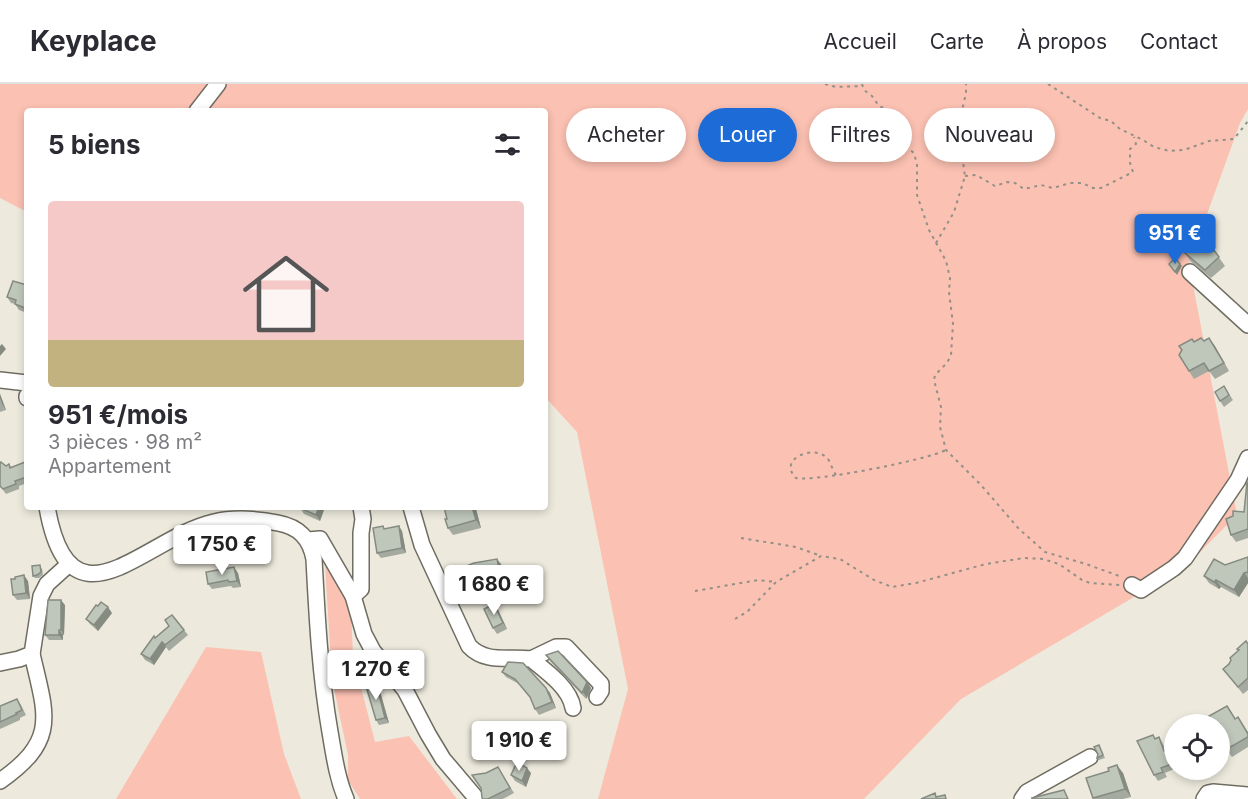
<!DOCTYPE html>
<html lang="fr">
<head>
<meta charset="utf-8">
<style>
  :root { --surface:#fff; --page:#f7f7f7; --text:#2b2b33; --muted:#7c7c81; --line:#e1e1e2; --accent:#1d6bd6 }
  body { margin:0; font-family:Inter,sans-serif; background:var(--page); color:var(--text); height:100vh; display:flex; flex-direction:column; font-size:22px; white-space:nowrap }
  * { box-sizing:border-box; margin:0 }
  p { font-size:20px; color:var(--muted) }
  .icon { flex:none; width:33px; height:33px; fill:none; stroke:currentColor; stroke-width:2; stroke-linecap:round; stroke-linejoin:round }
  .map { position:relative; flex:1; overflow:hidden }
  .details { position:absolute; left:24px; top:24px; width:524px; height:402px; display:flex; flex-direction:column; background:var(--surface); border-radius:6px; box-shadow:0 3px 9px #0003 }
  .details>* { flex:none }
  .hud { position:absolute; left:566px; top:24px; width:570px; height:54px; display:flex; gap:12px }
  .buttons { position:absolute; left:1164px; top:630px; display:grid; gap:12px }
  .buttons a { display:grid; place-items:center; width:66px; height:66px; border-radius:50%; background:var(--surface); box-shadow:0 3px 9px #0003; font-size:30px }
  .price { position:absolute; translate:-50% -51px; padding:0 14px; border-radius:6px; background:#fff; color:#222; font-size:20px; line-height:39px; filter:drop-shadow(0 2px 3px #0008) }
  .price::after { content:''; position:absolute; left:50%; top:36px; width:18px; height:14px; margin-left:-9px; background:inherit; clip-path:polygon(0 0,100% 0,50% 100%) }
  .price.on { background:var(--accent); color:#fff }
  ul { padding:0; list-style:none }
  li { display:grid; align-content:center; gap:12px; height:318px; padding:0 24px }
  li+li { border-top:2px solid var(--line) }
  li span { display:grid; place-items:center; height:186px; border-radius:6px; color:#555 }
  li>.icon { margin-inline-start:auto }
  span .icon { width:108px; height:108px; fill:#fffc; stroke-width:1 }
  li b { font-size:26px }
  h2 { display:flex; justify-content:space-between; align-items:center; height:72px; padding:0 24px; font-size:26px }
  .pill { padding:0 21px; border-radius:27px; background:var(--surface); box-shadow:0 3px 9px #0003; font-size:21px; line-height:54px }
  .pill.on { background:var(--accent); color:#fff }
  header { display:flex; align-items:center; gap:36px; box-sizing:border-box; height:84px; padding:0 30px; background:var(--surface); border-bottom:2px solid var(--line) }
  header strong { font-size:28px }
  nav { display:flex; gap:33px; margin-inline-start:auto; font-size:21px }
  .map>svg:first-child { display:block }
  .green { fill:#fbc1b2 }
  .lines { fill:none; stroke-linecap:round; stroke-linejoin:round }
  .minor-casing { stroke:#6f6d61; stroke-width:18 }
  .path { stroke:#929087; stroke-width:2; stroke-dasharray:3 4.5; stroke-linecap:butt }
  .minor { stroke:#fff; stroke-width:15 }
  .wall { fill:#a4aaa0 }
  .shaded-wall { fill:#868b82 }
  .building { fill:#bfc6ba; stroke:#868b82; stroke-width:1.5 }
</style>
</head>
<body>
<header>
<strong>Keyplace</strong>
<nav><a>Accueil</a><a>Carte</a><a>À propos</a><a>Contact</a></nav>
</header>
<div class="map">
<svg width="1248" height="715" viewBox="0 0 1248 715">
  <rect width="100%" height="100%" fill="#edeadd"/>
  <g class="green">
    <path d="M 0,0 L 1248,0 L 1248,25 L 1240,39 L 1189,180 L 1237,431 L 1185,483 L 961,615 L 864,715 L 598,715 L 628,605 L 577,348 L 545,313 L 544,27 L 27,27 L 27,128 L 0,114 Z"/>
    <path d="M 325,481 L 351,525 L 353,572 L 375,658 L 409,652 L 457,715 L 360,715 L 348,696 L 348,671 L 332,595 Z"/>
    <path d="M 206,563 L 261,568 L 284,670 L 301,715 L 116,715 Z"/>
  </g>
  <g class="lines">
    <g class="minor-casing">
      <g id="minor">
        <path d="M 197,27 L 218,0"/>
        <path d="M 1190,188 L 1248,241"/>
        <path d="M 0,296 L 27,299"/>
        <path d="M 27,312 L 27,314"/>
        <path d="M 47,423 C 70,554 144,454 214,438 C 235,433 257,435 278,439 C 299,443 310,454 314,475 C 317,533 320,591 330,648 C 334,671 337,694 346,715"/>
        <path d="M 411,423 L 422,461 L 469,562 C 486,580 509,572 531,575 C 546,587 570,604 573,624"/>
        <path d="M 308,456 L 320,455 L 353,512 L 364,550 L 373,567 L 405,606 L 428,650 L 443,675 L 477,715"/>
        <path d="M 1132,501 L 1141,506 L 1174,484 L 1185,474 L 1238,396 L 1248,374"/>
        <path d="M 353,512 L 361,505 L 361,449 L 363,435 L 361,423"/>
        <path d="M 531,575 L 556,563 L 566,563 L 601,600 L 601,607 L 597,613"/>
        <path d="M 0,579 L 19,575 L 32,570 L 41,512 L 47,500 L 68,481"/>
        <path d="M 0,697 C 59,656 46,631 32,570"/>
        <path d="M 1022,715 L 1027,708 L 1090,673"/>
        <path d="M 1204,715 L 1208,709 L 1213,708 L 1248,711"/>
      </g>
    </g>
    <g class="path">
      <path d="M 825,0 L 836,3 L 862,2"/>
      <path d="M 862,0 L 864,6 L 872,12 L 879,22 L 893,28 L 893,45 L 899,52 L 901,59 L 914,69 L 917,81 L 917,111 L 929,146 L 946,177 L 950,194 L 949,208 L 953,240 L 951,271 L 947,279 L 935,291 L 934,296 L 941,323 L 940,343 L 946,366 L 981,401 L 1019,445 L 1045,468 L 1086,480 L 1122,493"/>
      <path d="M 1048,0 L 1100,34 L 1111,37 L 1120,45 L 1143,56 L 1154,63 L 1169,67 L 1184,66 L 1209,57 L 1234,55 L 1248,37"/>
      <path d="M 965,92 L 976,91 L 995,102 L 1007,98 L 1015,99 L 1024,105 L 1041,101 L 1053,104 L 1070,99 L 1082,99 L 1093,104 L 1101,104 L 1133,88 L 1130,79 L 1130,65 L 1136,60 L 1134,53"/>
      <path d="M 936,159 L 954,128 L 965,92 L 963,78 L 961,31 L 966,9 L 966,0"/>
      <path d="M 836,391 C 832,386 831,378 827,374 C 814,360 777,375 796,394 C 816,398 926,376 946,366"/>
      <path d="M 741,454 L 796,463 L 821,472"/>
      <path d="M 695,507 L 758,496 L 776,498"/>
      <path d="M 735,535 L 747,528 L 776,498 L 821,472 L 840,475 L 874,496 L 892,503 L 916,499 L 986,480 L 1024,474 L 1043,475 L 1059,480 L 1082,496 L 1090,499 L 1120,501"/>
    </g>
    <use href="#minor" class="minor"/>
  </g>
  <g class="wall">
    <path d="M 1208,158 L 1225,182 L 1211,194 L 1191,178 L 1185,169 Z"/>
    <path d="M 27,201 L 27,229 L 19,226 L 15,220 L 11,219 L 7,213 Z"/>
    <path d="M 1209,254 L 1229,287 L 1215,295 L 1209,287 L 1194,295 L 1189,287 L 1194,258 L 1204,257 Z"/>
    <path d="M 1224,302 L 1233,316 L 1224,323 L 1220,317 Z"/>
    <path d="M 0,310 L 6,326 L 0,328 Z"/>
    <path d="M 25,378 L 27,381 L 27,399 L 19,402 L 19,405 L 6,410 L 0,402 L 6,382 L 9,380 L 11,383 Z"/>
    <path d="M 1248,398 L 1248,454 L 1236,458 L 1231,451 L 1244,428 Z"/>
    <path d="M 301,423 L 325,423 L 320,437 L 304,430 L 300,424 Z"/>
    <path d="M 476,425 L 481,444 L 453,451 L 448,444 L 447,435 Z"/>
    <path d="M 385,445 L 402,447 L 406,469 L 381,474 L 377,469 Z"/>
    <path d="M 1248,473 L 1248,499 L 1239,513 L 1221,503 L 1219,505 L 1209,499 L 1204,492 L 1225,481 Z"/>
    <path d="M 501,480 L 505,500 L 483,505 L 479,499 L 478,495 L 470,497 L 464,493 L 461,488 Z"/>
    <path d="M 42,484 L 43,491 L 39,494 L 35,494 L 33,492 Z"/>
    <path d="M 238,489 L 241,503 L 233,504 L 231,502 L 212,505 L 208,500 Z"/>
    <path d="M 28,497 L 30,515 L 17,516 L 13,511 Z"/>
    <path d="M 494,520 L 498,526 L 507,545 L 497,550 L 493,544 Z"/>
    <path d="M 65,521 L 64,551 L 63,551 L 63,556 L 49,556 L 45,551 Z"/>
    <path d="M 112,529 L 98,547 L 90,540 L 86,535 Z"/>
    <path d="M 184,546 L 188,551 L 169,567 L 166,563 L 154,581 L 145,576 L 141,570 L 155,554 Z"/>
    <path d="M 1248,560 L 1248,606 L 1243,610 L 1223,585 Z"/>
    <path d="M 546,571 L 587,598 L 591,604 L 587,614 L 586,615 L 550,577 Z"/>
    <path d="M 416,581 L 420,586 L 421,601 L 414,602 L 410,596 Z"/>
    <path d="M 502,588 L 546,604 L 550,609 L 556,624 L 539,631 L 535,625 L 531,615 L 519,600 L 506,593 Z"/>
    <path d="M 379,604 L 389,639 L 379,641 L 376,636 Z"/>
    <path d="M 17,615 L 21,621 L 26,631 L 20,634 L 20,636 L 0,645 L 0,622 Z"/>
    <path d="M 1238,633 L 1248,648 L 1248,663 L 1232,673 L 1229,669 L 1220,674 L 1220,640 Z"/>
    <path d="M 1159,653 L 1162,658 L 1166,666 L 1170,671 L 1174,682 L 1174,685 L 1165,689 L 1167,693 L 1158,697 L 1154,691 L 1155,654 Z"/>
    <path d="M 1099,661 L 1105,674 L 1099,676 L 1097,674 Z"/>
    <path d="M 498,683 L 514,709 L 503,715 L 483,715 L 486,689 Z"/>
    <path d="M 531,689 L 526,703 L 515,697 L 511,691 Z"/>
    <path d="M 1123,689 L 1131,713 L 1123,715 L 1094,715 L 1093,714 Z"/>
  </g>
  <g class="shaded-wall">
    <path d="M 1180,180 L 1182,182 L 1177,191 L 1175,188 Z"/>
    <path d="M 1209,254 L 1215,262 L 1229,287 L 1224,279 Z"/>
    <path d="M 2,260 L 6,265 L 0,272 L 0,262 Z"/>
    <path d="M 0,310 L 6,326 L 2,320 L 0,314 Z"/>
    <path d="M 319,423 L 325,423 L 320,437 L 316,431 Z"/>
    <path d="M 472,423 L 475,423 L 476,425 L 481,444 L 476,436 Z"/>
    <path d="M 399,442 L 402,447 L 406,469 L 402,464 Z"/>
    <path d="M 497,475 L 501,480 L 505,500 L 501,495 Z"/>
    <path d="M 234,483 L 238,489 L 241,503 L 237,497 Z"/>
    <path d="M 1244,489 L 1248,494 L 1248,499 L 1239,513 L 1234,506 Z"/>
    <path d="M 24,491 L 28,497 L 30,515 L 26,509 Z"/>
    <path d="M 1216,496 L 1221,503 L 1219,505 L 1214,498 Z"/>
    <path d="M 61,516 L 65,521 L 64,551 L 61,546 Z"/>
    <path d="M 494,520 L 498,526 L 507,545 L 503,539 Z"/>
    <path d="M 108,523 L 112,529 L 98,547 L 94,541 Z"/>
    <path d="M 59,546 L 63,551 L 63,556 L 59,551 Z"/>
    <path d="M 162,558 L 166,563 L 154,581 L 150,575 Z"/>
    <path d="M 416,581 L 420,586 L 421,601 L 417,595 Z"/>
    <path d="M 587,598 L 591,604 L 587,614 L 583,608 Z"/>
    <path d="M 376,599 L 379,604 L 389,639 L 385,634 Z"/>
    <path d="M 546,604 L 550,609 L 556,624 L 552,618 Z"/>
    <path d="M 1166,666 L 1170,671 L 1174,683 L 1172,680 Z"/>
    <path d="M 1117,681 L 1123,689 L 1131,713 L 1125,705 Z"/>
    <path d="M 527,684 L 531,689 L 526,703 L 522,697 Z"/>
  </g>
  <g class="building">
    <path d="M 1202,154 L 1207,159 L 1208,158 L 1219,173 L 1205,186 L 1185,169 Z"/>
    <path d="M 1175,174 L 1180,180 L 1175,188 L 1169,180 Z"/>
    <path d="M 13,197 L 27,201 L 27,217 L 25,224 L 15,220 L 16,216 L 7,213 Z"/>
    <path d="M 1201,254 L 1204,257 L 1209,254 L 1224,279 L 1209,287 L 1204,279 L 1189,287 L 1179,271 L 1182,266 L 1179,262 L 1192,255 L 1194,258 Z"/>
    <path d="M 1224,302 L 1229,311 L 1220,317 L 1215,308 Z"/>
    <path d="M 1,378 L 6,382 L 9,380 L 10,384 L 25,378 L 27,384 L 27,393 L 15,397 L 16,400 L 3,405 L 0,402 L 0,380 Z"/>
    <path d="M 1247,398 L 1248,398 L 1248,445 L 1231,451 L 1226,435 L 1233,432 L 1233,427 L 1244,428 Z"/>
    <path d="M 301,423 L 319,423 L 316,431 L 300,424 Z"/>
    <path d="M 444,423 L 472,423 L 476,436 L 448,444 L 445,435 L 447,435 Z"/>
    <path d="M 383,442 L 384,445 L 399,442 L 402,464 L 377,469 L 373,444 Z"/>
    <path d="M 1248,473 L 1248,488 L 1244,489 L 1234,506 L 1216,496 L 1214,498 L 1204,492 L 1214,475 L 1225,481 Z"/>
    <path d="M 497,475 L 501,495 L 479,499 L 477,489 L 466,491 L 461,488 L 464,483 L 474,479 Z"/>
    <path d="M 40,481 L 41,488 L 37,491 L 33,492 L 32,482 Z"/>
    <path d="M 234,483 L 237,497 L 229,498 L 228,496 L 208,500 L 206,488 Z"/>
    <path d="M 24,491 L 26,509 L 13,511 L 11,495 L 15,495 L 15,493 Z"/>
    <path d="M 48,516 L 61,516 L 61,546 L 59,546 L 59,551 L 45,551 Z"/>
    <path d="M 101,518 L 108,523 L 94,541 L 86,535 L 96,521 L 98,522 Z"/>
    <path d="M 494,520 L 503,539 L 493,544 L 484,525 Z"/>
    <path d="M 172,531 L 184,546 L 165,561 L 162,558 L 150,575 L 141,570 L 154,552 L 155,554 L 169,542 L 165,536 Z"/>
    <path d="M 1246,557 L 1248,560 L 1248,594 L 1238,603 L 1223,585 L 1229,580 L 1231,576 L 1230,574 L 1239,566 L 1237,565 Z"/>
    <path d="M 558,567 L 587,598 L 582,609 L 546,571 Z"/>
    <path d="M 508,578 L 523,579 L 546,604 L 552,618 L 535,625 L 530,613 L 515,595 L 502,588 Z"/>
    <path d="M 416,581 L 417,595 L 410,596 L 400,582 Z"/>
    <path d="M 376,599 L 385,634 L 376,636 L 366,602 Z"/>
    <path d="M 17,615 L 22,626 L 16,629 L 17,630 L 0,638 L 0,622 Z"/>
    <path d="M 1227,622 L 1235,635 L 1238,633 L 1248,650 L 1248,653 L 1227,665 L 1225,661 L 1220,664 L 1220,640 L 1213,640 L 1209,632 Z"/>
    <path d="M 1153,651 L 1155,655 L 1159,653 L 1164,667 L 1166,666 L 1172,680 L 1161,684 L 1163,688 L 1154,691 L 1137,657 Z"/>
    <path d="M 1099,661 L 1103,671 L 1097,674 L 1098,670 L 1094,663 Z"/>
    <path d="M 517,678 L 527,684 L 522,697 L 511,691 Z"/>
    <path d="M 1117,681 L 1125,705 L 1093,714 L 1086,694 L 1109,687 L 1108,684 Z"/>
    <path d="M 498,683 L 510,704 L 488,715 L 483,715 L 482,714 L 481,704 L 472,691 L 486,689 Z"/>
    <path d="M 1064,706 L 1068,715 L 1033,715 L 1032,714 Z"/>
    <path d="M 935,709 L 936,713 L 945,711 L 946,715 L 921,715 Z"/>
  </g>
</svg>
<div class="buttons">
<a><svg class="icon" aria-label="locate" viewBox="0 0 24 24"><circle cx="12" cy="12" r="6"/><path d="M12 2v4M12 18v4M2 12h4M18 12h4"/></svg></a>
</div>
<b class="price on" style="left:1175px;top:181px">951 €</b>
<b class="price" style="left:222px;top:492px">1 750 €</b>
<b class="price" style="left:494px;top:532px">1 680 €</b>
<b class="price" style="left:376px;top:617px">1 270 €</b>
<b class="price" style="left:519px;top:688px">1 910 €</b>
<div class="hud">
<a class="pill">Acheter</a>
<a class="pill on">Louer</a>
<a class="pill">Filtres</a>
<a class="pill">Nouveau</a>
</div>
<section class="details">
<h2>5 biens<svg class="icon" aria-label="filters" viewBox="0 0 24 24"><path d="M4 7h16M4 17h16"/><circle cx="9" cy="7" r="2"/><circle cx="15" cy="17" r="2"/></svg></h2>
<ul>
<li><span style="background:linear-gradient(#f6c9c9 75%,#c2b280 0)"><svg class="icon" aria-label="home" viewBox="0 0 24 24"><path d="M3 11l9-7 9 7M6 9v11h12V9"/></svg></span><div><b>951 €/mois</b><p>3 pièces · 98 m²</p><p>Appartement</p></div></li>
</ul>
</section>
</div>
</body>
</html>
